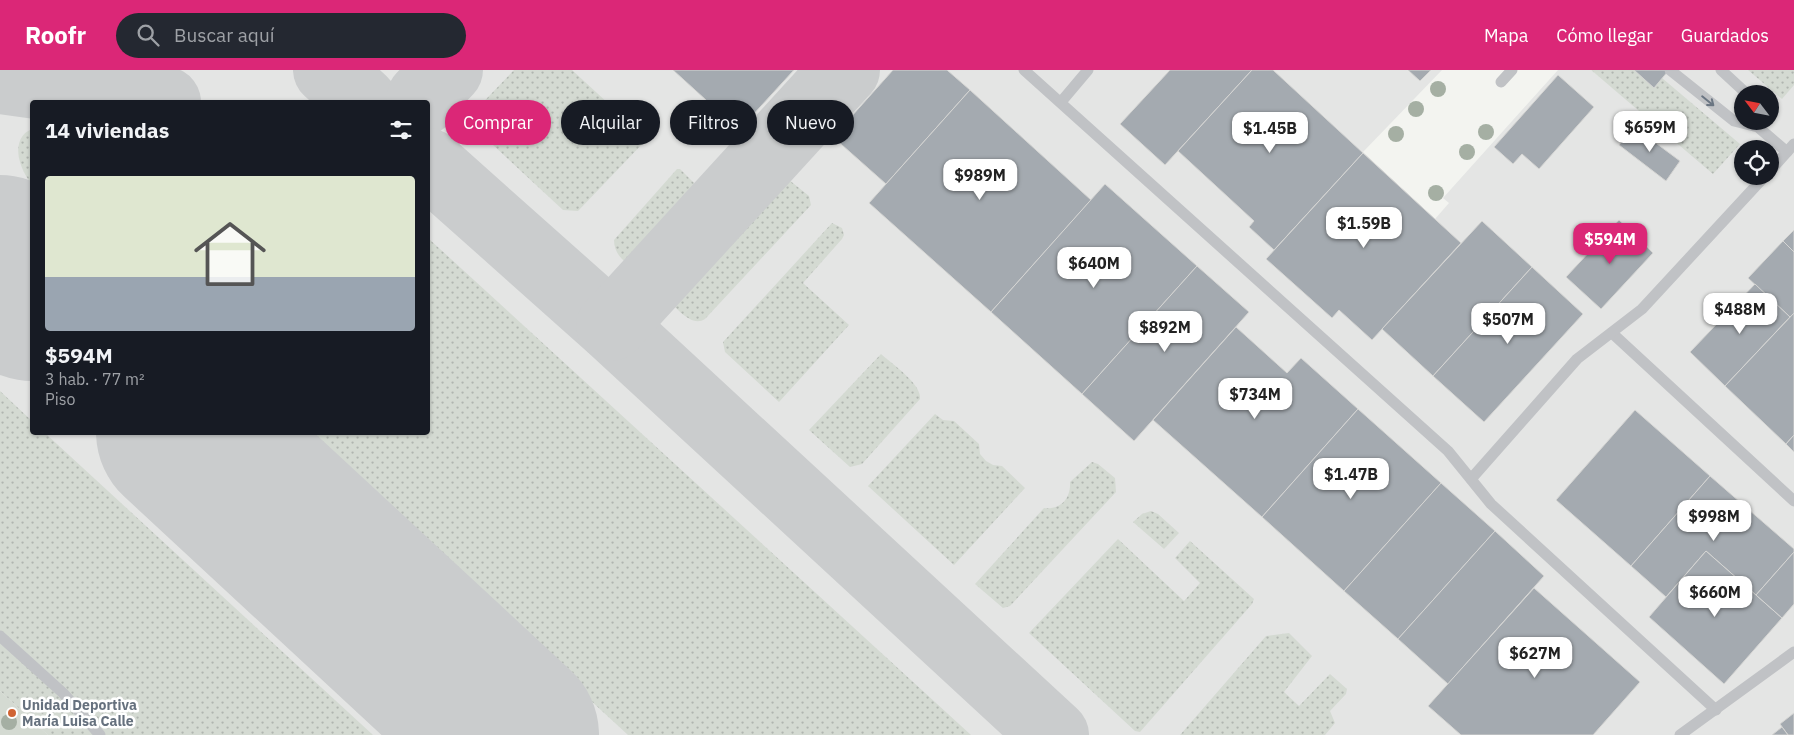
<!DOCTYPE html>
<html lang="es">
<head>
<meta charset="utf-8">
<style>
  :root { --surface:#171b24; --page:#242831; --text:#f1f3f6; --muted:#9ea1a6; --line:#363941; --accent:#db2777 }
  body { margin:0; font-family:"IBM Plex Sans",sans-serif; background:var(--page); color:var(--text); height:100vh; display:flex; flex-direction:column; font-size:19px; white-space:nowrap }
  * { box-sizing:border-box; margin:0 }
  p { font-size:16px; color:var(--muted) }
  .icon { flex:none; width:28px; height:28px; fill:none; stroke:currentColor; stroke-width:2; stroke-linecap:round; stroke-linejoin:round }
  .map { position:relative; flex:1; overflow:hidden }
  .details { position:absolute; left:30px; top:30px; width:400px; height:335px; display:flex; flex-direction:column; background:var(--surface); border-radius:5px; box-shadow:0 1px 4px #0004 }
  .details>* { flex:none }
  .guide { position:absolute; left:445px; top:30px; width:475px; height:45px; display:flex; gap:10px }
  .needle { width:32px; rotate:302deg }
  .fabs { position:absolute; left:1734px; top:15px; display:grid; gap:10px }
  .fabs a { display:grid; place-items:center; width:45px; height:45px; border-radius:50%; background:var(--surface); box-shadow:0 1px 4px #0004; font-size:25px }
  .price { position:absolute; translate:-50% -42px; padding:0 11px; border-radius:10px; background:#fff; color:#222; font-size:16px; line-height:32px; filter:drop-shadow(0 1px 2px #0008) }
  .price::after { content:''; position:absolute; left:50%; top:30px; width:15px; height:11px; margin-left:-8px; background:inherit; clip-path:polygon(0 0,100% 0,50% 100%) }
  .price.current { background:var(--accent); color:#fff }
  ul { padding:0; list-style:none }
  li { display:grid; align-content:center; gap:10px; height:265px; padding:0 15px }
  li+li { border-top:1px solid var(--line) }
  li span { display:grid; place-items:center; height:155px; border-radius:5px; color:#555 }
  li>.icon { margin-inline-start:auto }
  span .icon { width:90px; height:90px; fill:#fffc; stroke-width:1 }
  li b { font-size:21px }
  h2 { display:flex; justify-content:space-between; align-items:center; height:60px; padding:0 15px; font-size:21px }
  .pill { padding:0 18px; border-radius:22px; background:var(--surface); box-shadow:0 1px 4px #0004; font-size:18px; line-height:45px }
  .pill.current { background:var(--accent); color:#fff }
  header { display:flex; align-items:center; gap:30px; box-sizing:border-box; height:70px; padding:0 25px; background:var(--accent); color:#fff }
  header strong { font-size:24px }
  nav { display:flex; gap:28px; margin-inline-start:auto; font-size:18px }
  .search { width:350px; height:45px; background:var(--page); display:flex; align-items:center; gap:12px; box-sizing:border-box; padding:0 18px; border-radius:28px; color:var(--muted); font-size:19px }
  .map>svg:first-child { display:block }
  .built { fill:#e4e5e4; fill-rule:evenodd }
  .grass { fill:url(#grass-dots) }
  .pitch { fill:#d4dad2 }
  .lines { fill:none; stroke-linecap:round; stroke-linejoin:round }
  .taxiway { stroke:#cacccd; stroke-width:70 }
  .runway { stroke:#cacccd; stroke-width:176 }
  .building { fill:#a4aab0; stroke:#d5d5d3 }
  .service { stroke:#c0c2c5; stroke-width:11 }
  .tree { fill:#a5afa3 }
  .oneway { stroke:#6a7582 }
  .poi-dot { fill:#d06434; stroke:#fff; stroke-width:2 }
  .labels { text-anchor:middle; dominant-baseline:central; stroke-width:5; stroke-linejoin:round; paint-order:stroke }
  .poi-label { font-size:14px; font-weight:bold; fill:#66717e; stroke:#fff; text-anchor:start }
</style>
</head>
<body>
<header>
<strong>Roofr</strong>
<div class="search"><svg class="icon" aria-label="search" viewBox="0 0 24 24"><circle cx="10" cy="10" r="6"/><path d="M15 15l6 6"/></svg>Buscar aquí</div>
<nav><a>Mapa</a><a>Cómo llegar</a><a>Guardados</a></nav>
</header>
<div class="map">
<svg width="1794" height="665" viewBox="0 0 1794 665">
  <defs>
    <pattern id="grass-dots" width="8" height="8" patternUnits="userSpaceOnUse" patternTransform="scale(1.25)"><rect width="8" height="8" fill="#d4dad2"/><path d="M2 2h.1M6 6h.1" fill="none" stroke="#b0b5b0" stroke-width="1.8" stroke-linecap="round"/></pattern>
  </defs>
  <rect width="100%" height="100%" fill="#f3f4f0"/>
  <path class="built" d="M 0,0 L 1442,0 L 1363,82 L 1435,149 L 1449,133 L 1443,128 L 1558,0 L 1591,0 L 1632,34 L 1649,14 L 1634,0 L 1794,0 L 1794,665 L 48,665 L 0,621 ZM 1742,24 L 1770,24 L 1770,51 L 1742,51 ZM 32,32 L 428,32 L 428,362 L 32,362 ZM 1742,79 L 1770,79 L 1770,106 L 1742,106 Z"/>
  <g class="grass">
    <path d="M 514,0 L 572,0 L 647,69 L 578,141 L 563,140 L 466,50 Z"/>
    <path d="M 1591,0 L 1634,0 L 1654,18 L 1662,8 L 1740,74 L 1713,104 Z"/>
    <path d="M 1748,0 L 1794,0 L 1794,15 L 1782,29 Z"/>
    <path d="M 32,59 L 32,114 C 19,100 9,68 32,59 Z"/>
    <path d="M 677,99 L 680,99 L 697,116 L 695,142 L 653,191 C 636,204 614,190 614,170 Z"/>
    <path d="M 778,101 L 809,126 L 811,135 L 705,249 C 691,258 676,237 666,228 L 664,223 L 665,216 L 770,102 Z"/>
    <path d="M 832,153 L 842,158 L 844,165 L 842,169 L 803,213 L 849,255 L 779,332 L 725,282 L 723,272 Z"/>
    <path d="M 428,168 L 971,665 L 628,665 L 301,363 L 428,362 Z"/>
    <path d="M 881,284 C 892,294 922,314 920,329 L 862,394 L 850,397 L 809,360 Z"/>
    <path d="M 0,321 L 32,351 L 32,362 L 45,363 L 373,665 L 48,665 L 0,621 Z"/>
    <path d="M 935,344 L 943,350 L 954,351 L 979,374 L 980,384 L 986,391 L 993,395 L 1002,396 L 1025,418 L 954,495 L 868,416 Z"/>
    <path d="M 1092,392 L 1098,394 L 1115,408 L 1116,422 L 1010,536 L 1003,538 L 975,514 L 1044,438 C 1061,440 1071,428 1070,412 Z"/>
    <path d="M 1151,441 L 1158,444 L 1179,463 L 1164,479 L 1133,452 L 1142,444 Z"/>
    <path d="M 1118,469 L 1184,531 L 1200,513 L 1175,488 L 1190,471 L 1254,529 L 1252,534 L 1140,662 L 1135,661 L 1029,563 Z"/>
    <path d="M 1289,563 L 1312,586 L 1284,622 L 1299,636 L 1330,604 L 1347,619 L 1346,624 L 1330,641 L 1335,653 L 1325,665 L 1180,665 L 1266,566 Z"/>
  </g>
  <path class="pitch" d="M 0,621 L 48,665 L 0,665 Z"/>
  <g class="lines">
    <g class="taxiway">
      <path d="M 328,0 L 363,32"/>
      <path d="M 0,9 L 166,32"/>
      <path d="M 421,32 L 422,27 L 448,0"/>
      <path d="M 428,93 L 611,256 L 1054,665"/>
      <path d="M 611,256 L 845,0"/>
    </g>
    <g class="runway">
      <path d="M 0,193 L 32,223"/>
      <path d="M 184,362 L 511,665"/>
    </g>
  </g>
  <g class="building">
    <path d="M 673,0 L 794,0 L 739,60 Z"/>
    <path d="M 893,0 L 947,0 L 970,20 L 886,114 L 833,67 Z"/>
    <path d="M 1170,0 L 1252,0 L 1165,95 L 1120,54 Z"/>
    <path d="M 1252,0 L 1273,0 L 1363,83 L 1274,180 L 1249,157 L 1254,151 L 1178,81 Z"/>
    <path d="M 1408,0 L 1431,0 L 1420,11 Z"/>
    <path d="M 1634,0 L 1669,0 L 1654,18 Z"/>
    <path d="M 1558,5 L 1594,37 L 1539,99 L 1522,84 L 1513,94 L 1494,77 Z"/>
    <path d="M 970,20 L 1091,130 L 991,242 L 869,133 Z"/>
    <path d="M 1633,56 L 1680,91 L 1666,111 L 1619,75 Z"/>
    <path d="M 1363,83 L 1461,173 L 1372,270 L 1339,240 L 1332,248 L 1266,189 Z"/>
    <path d="M 1105,114 L 1197,196 L 1082,324 L 991,242 Z"/>
    <path d="M 1619,150 L 1653,183 L 1601,239 L 1566,207 Z"/>
    <path d="M 1482,151 L 1532,197 L 1433,306 L 1382,259 Z"/>
    <path d="M 1794,160 L 1794,182 L 1783,171 Z"/>
    <path d="M 1783,171 L 1794,182 L 1794,243 L 1790,247 L 1748,208 Z"/>
    <path d="M 1197,196 L 1249,242 L 1134,371 L 1082,324 Z"/>
    <path d="M 1532,197 L 1583,244 L 1484,352 L 1433,306 Z"/>
    <path d="M 1755,214 L 1790,247 L 1725,316 L 1690,282 Z"/>
    <path d="M 1794,243 L 1794,365 L 1786,374 L 1725,316 Z"/>
    <path d="M 1236,257 L 1287,303 L 1301,288 L 1358,339 L 1262,447 L 1153,350 Z"/>
    <path d="M 1358,339 L 1441,413 L 1344,521 L 1262,447 Z"/>
    <path d="M 1635,340 L 1710,406 L 1631,496 L 1556,430 Z"/>
    <path d="M 1794,365 L 1794,382 L 1786,374 Z"/>
    <path d="M 1710,406 L 1794,479 L 1794,482 L 1756,525 L 1706,481 L 1666,527 L 1631,496 Z"/>
    <path d="M 1441,413 L 1495,461 L 1398,569 L 1344,521 Z"/>
    <path d="M 1495,461 L 1544,506 L 1448,614 L 1398,569 Z"/>
    <path d="M 1706,481 L 1782,548 L 1724,614 L 1649,547 Z"/>
    <path d="M 1794,482 L 1794,534 L 1782,548 L 1756,525 Z"/>
    <path d="M 1534,518 L 1640,612 L 1593,665 L 1461,665 L 1428,636 Z"/>
    <path d="M 1794,643 L 1794,665 L 1788,665 L 1780,654 Z"/>
    <path d="M 1782,657 L 1788,665 L 1772,665 Z"/>
  </g>
  <g class="lines">
    <g class="service">
      <path d="M 1024,0 L 1448,381 L 1491,434 L 1716,640"/>
      <path d="M 1670,0 L 1734,51 L 1758,57 L 1787,82"/>
      <path d="M 1721,0 L 1747,24"/>
      <path d="M 1501,12 L 1512,0"/>
      <path d="M 1061,32 L 1088,0"/>
      <path d="M 1770,101 L 1794,74"/>
      <path d="M 1612,263 L 1794,431"/>
      <path d="M 1471,409 L 1577,289 L 1642,239 L 1765,106"/>
      <path d="M 0,566 L 63,623 L 100,665"/>
      <path d="M 1680,665 L 1794,582"/>
    </g>
  </g>
  <g class="tree">
    <circle cx="1438" cy="19" r="8"/>
    <circle cx="1416" cy="39" r="8"/>
    <circle cx="1486" cy="62" r="8"/>
    <circle cx="1396" cy="64" r="8"/>
    <circle cx="1467" cy="82" r="8"/>
    <circle cx="1436" cy="123" r="8"/>
    <circle cx="9" cy="652" r="8"/>
  </g>
  <defs><path id="oneway-shaft" d="M-6 0H5M1.5-3L5.5 0L1.5 3" fill="none" stroke-width="1.6" stroke-linecap="round" stroke-linejoin="round" transform="scale(1.25)"/></defs>
  <use class="oneway" href="#oneway-shaft" transform="translate(1708 31) rotate(39)"/>
  <circle class="poi-dot" cx="12" cy="643" r="5"/>
  <g class="labels">
    <g class="poi-label">
      <text x="22" y="635">Unidad Deportiva<tspan x="22" dy="16">María Luisa Calle</tspan></text>
    </g>
  </g>
</svg>
<div class="fabs">
<a><svg class="needle" viewBox="-14 -14 28 28"><path d="M0-13l5 13h-10z" fill="#e53935"/><path d="M0 13l5-13h-10z" fill="#9ea1a6"/></svg></a>
<a><svg class="icon" aria-label="locate" viewBox="0 0 24 24"><circle cx="12" cy="12" r="6"/><path d="M12 2v4M12 18v4M2 12h4M18 12h4"/></svg></a>
</div>
<b class="price" style="left:1650px;top:83px">$659M</b>
<b class="price" style="left:1270px;top:84px">$1.45B</b>
<b class="price" style="left:980px;top:131px">$989M</b>
<b class="price" style="left:1364px;top:179px">$1.59B</b>
<b class="price current" style="left:1610px;top:195px">$594M</b>
<b class="price" style="left:1094px;top:219px">$640M</b>
<b class="price" style="left:1740px;top:265px">$488M</b>
<b class="price" style="left:1508px;top:275px">$507M</b>
<b class="price" style="left:1165px;top:283px">$892M</b>
<b class="price" style="left:1255px;top:350px">$734M</b>
<b class="price" style="left:1351px;top:430px">$1.47B</b>
<b class="price" style="left:1714px;top:472px">$998M</b>
<b class="price" style="left:1715px;top:548px">$660M</b>
<b class="price" style="left:1535px;top:609px">$627M</b>
<div class="guide">
<a class="pill current">Comprar</a>
<a class="pill">Alquilar</a>
<a class="pill">Filtros</a>
<a class="pill">Nuevo</a>
</div>
<section class="details">
<h2>14 viviendas<svg class="icon" aria-label="filters" viewBox="0 0 24 24"><path d="M4 7h16M4 17h16"/><circle cx="9" cy="7" r="2"/><circle cx="15" cy="17" r="2"/></svg></h2>
<ul>
<li><span style="background:linear-gradient(#dfe7d0 65%,#9aa5b1 0)"><svg class="icon" aria-label="home" viewBox="0 0 24 24"><path d="M3 11l9-7 9 7M6 9v11h12V9"/></svg></span><div><b>$594M</b><p>3 hab. · 77 m²</p><p>Piso</p></div></li>
</ul>
</section>
</div>
</body>
</html>
